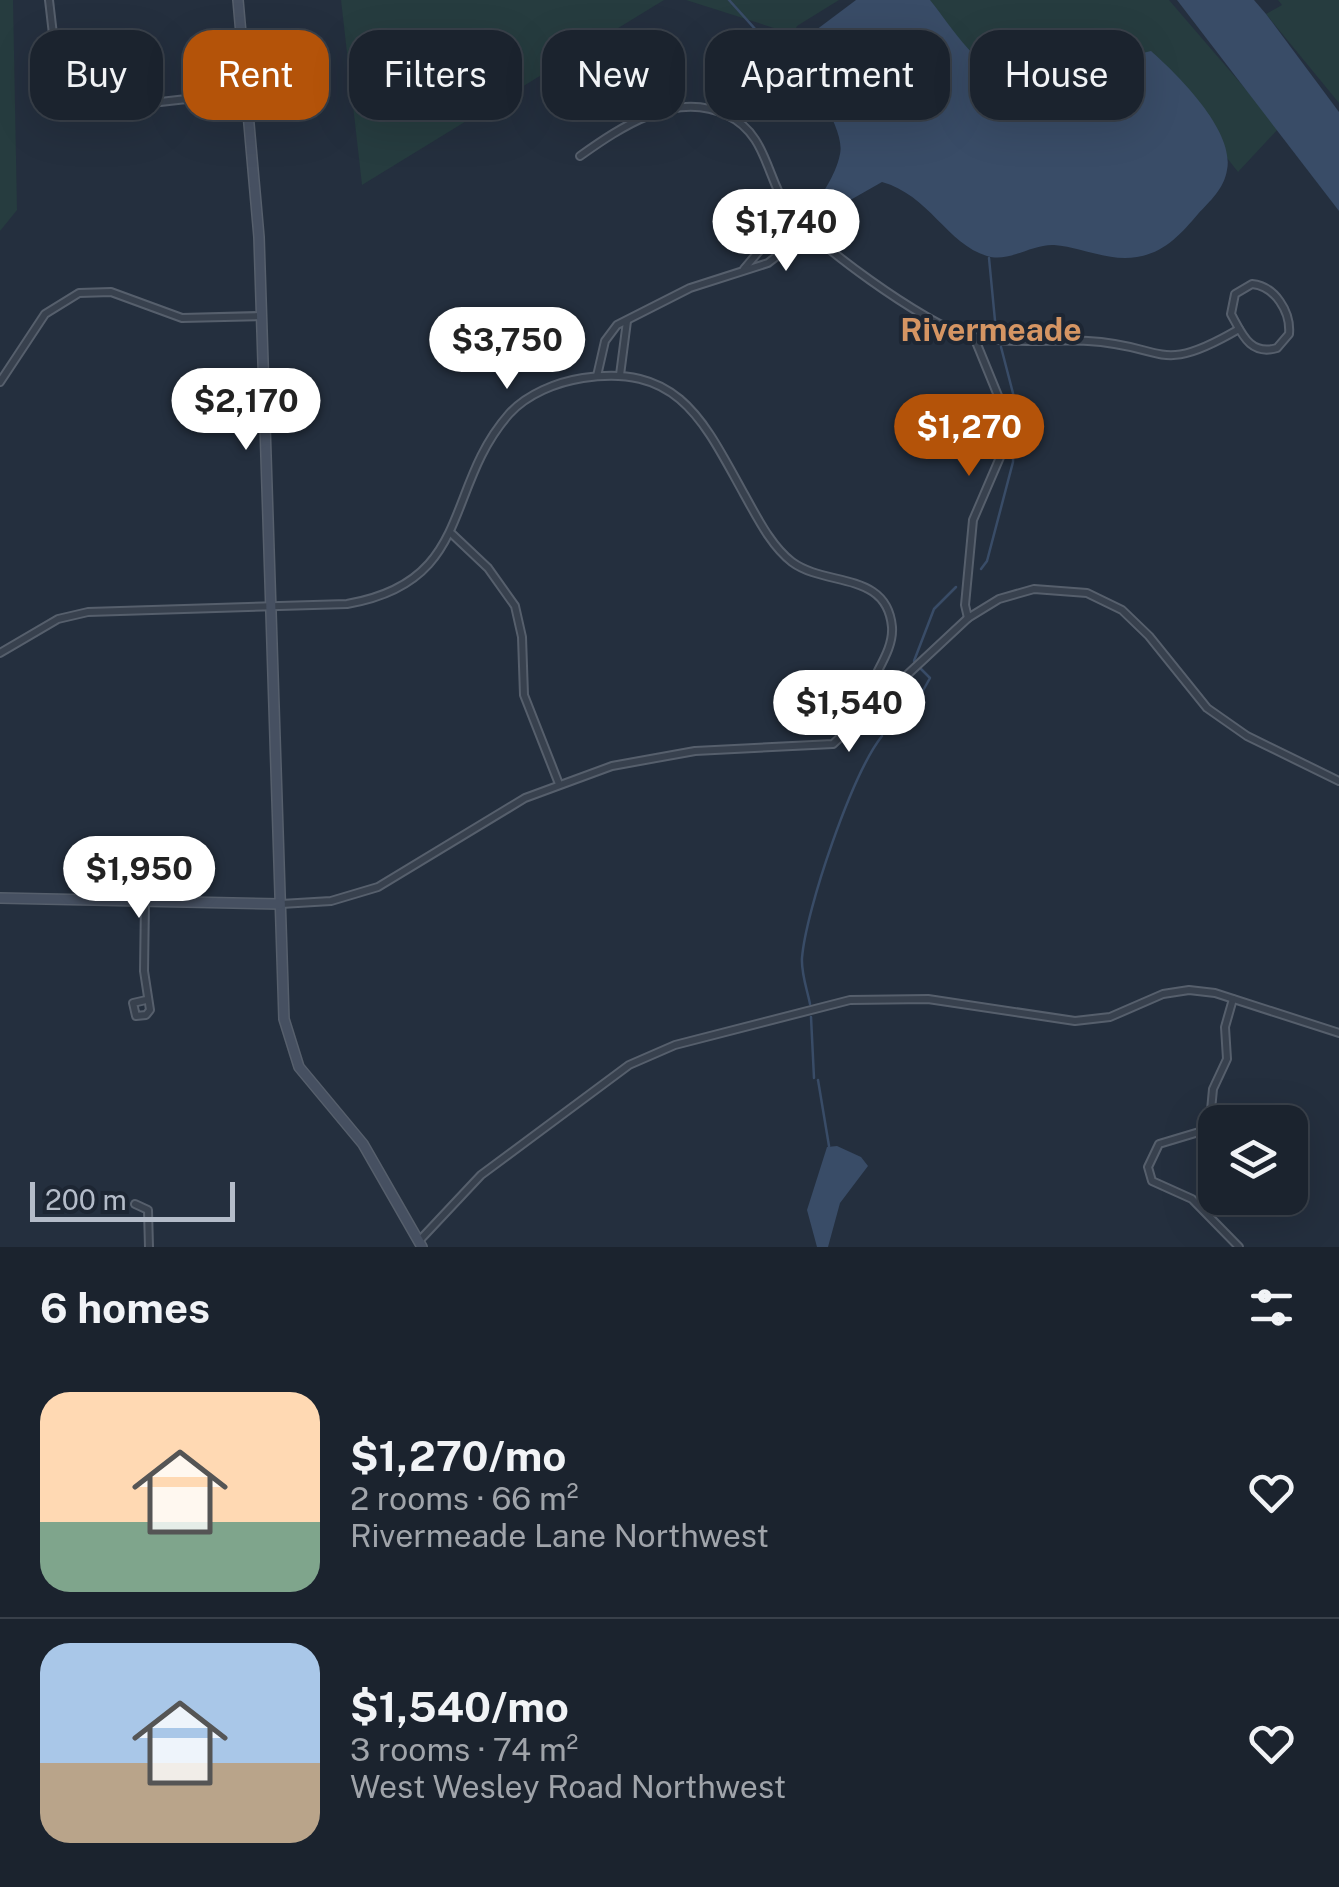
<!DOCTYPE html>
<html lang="en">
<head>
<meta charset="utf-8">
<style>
  :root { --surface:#1b232e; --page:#242b36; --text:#f1f3f6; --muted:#a0a4aa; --line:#39404a; --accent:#b45309 }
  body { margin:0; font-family:"Public Sans",sans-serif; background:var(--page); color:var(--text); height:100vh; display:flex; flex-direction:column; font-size:38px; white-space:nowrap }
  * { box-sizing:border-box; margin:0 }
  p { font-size:32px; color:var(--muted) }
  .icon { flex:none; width:55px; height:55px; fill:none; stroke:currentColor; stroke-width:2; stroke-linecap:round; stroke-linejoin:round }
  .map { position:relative; height:1247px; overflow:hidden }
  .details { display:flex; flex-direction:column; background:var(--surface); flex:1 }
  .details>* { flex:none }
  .guide { position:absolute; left:30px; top:30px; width:1280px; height:90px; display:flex; gap:20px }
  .controls { position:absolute; left:1198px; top:1105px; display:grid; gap:20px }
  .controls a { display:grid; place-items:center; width:110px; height:110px; border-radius:20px; background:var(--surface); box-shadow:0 10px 40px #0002,0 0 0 2px var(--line); font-size:50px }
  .scale { position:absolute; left:30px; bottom:25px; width:205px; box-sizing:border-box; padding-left:10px; border:5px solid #b4bcc9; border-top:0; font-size:28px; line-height:35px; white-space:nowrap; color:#b4bcc9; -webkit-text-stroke:8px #1d2633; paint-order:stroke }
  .price { position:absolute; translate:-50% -85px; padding:0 22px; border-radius:35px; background:#fff; color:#222; font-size:32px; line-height:65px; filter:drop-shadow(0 2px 5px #0008) }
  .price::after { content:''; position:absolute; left:50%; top:60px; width:30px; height:22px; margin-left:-15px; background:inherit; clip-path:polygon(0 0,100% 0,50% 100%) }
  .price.selected { background:var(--accent); color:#fff }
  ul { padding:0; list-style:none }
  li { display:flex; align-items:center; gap:30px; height:250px; padding:0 40px }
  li+li { border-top:2px solid var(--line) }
  li span { display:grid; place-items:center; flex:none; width:280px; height:200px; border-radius:30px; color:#555 }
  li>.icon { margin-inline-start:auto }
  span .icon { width:120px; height:120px; fill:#fffc; stroke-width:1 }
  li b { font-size:42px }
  h2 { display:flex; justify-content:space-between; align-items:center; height:120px; padding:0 40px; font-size:42px }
  .tag { padding:0 35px; border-radius:30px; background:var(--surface); box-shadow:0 10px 40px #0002,0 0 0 2px var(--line); font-size:35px; line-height:90px }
  .tag.selected { background:var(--accent); color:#fff }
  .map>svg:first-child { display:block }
  .green { fill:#263c3f }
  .water { fill:#394c67 }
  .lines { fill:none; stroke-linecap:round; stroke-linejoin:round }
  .stream { stroke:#394c67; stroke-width:2.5 }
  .street-casing { stroke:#565f6c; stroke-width:10 }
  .secondary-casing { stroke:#565f6c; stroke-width:12 }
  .street { stroke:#38414e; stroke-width:6 }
  .secondary { stroke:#465061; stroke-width:9 }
  .labels { text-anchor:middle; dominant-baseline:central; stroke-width:8; stroke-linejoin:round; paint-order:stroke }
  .neighbourhood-label { font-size:32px; font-weight:bold; fill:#d59563; stroke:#1d2633 }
</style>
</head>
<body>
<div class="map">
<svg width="1339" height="1247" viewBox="0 0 1339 1247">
  <rect width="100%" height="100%" fill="#242f3e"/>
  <g class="green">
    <path d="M 0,0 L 13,0 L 17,210 L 0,231 Z"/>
    <path d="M 341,0 L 664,0 L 362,185 Z"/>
    <path d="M 686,0 L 839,0 L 797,26 L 793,34 Z"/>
    <path d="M 915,0 L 1169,0 L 1279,128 L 1238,172 L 1162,75 L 1034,84 L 995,81 Z"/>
    <path d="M 1278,0 L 1339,0 L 1339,103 L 1266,14 L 1282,5 Z"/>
  </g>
  <g class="water">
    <path d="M 856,0 L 930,0 C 955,31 984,83 1029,81 L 1151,51 C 1178,75 1235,131 1227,170 C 1224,189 1210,201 1198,214 C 1181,234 1164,253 1137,257 C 1108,262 1082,247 1054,245 C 1031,244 1009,263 987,256 C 947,244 929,195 882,182 L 831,211 L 822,225 L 815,226 L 807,218 C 819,198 836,176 840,154 C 846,127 805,77 796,45 Z"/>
    <path d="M 1177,0 L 1254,0 L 1266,14 L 1339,112 L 1339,211 Z"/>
    <path d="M 837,1146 L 861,1157 L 868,1166 L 840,1203 L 828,1247 L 817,1247 L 807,1210 L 827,1147 Z"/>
  </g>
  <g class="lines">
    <g class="stream">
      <path d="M 729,0 L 765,40 L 798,56"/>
      <path d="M 989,258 L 996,331"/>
      <path d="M 981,569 L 987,561 L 1013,462 L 1015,401 L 1001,347"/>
      <path d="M 914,661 L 934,609 L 956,587"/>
      <path d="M 889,728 L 920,696 L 930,678 L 921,669"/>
      <path d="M 810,1004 C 807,989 801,973 802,958 C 806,909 852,774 882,736"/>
      <path d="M 811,1017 L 814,1078"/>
      <path d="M 818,1080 L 829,1146"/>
    </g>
    <g class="street-casing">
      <g id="street">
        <path d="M 49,0 L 59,86 L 73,106 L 90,110 L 248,92"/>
        <path d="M 580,156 C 621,127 675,90 727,115 C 766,133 766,175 787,208 C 808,240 928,326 966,335 C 1004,345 1048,339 1088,341 C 1166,345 1157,377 1239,329"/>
        <path d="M 744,269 L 791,213"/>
        <path d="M 1252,284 C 1275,286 1291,312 1289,334 L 1277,348 C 1250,356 1242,334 1231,314 L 1235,294 Z"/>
        <path d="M 620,375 L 627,321"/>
        <path d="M 597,376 L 605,341 L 617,325 L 690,288 L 768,263 L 808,232"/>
        <path d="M 0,382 L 45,314 L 79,293 L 111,292 L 182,318 L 261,316"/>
        <path d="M 452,534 L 488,568 L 515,606 L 522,637 L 524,695 L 559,784"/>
        <path d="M 968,618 L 965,605 L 973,520 L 1001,455 L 1006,429 L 1001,403 L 974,337"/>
        <path d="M 0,653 L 58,619 L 88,612 L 347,604 C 474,582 443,489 509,414 C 527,394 557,382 583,378 C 679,363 704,422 744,494 C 757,517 771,546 792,562 C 826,587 887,571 892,627 C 894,657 863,683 865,712"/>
        <path d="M 145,901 L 144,971 L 150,1010 L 146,1015 L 136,1016 L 133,1003 L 146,1000"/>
        <path d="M 281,904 L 331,901 L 378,887 L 525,798 L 612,766 L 695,751 L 833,744 L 968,618 L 999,599 L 1034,589 L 1087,593 L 1122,610 L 1149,636 L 1207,708 L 1247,736 L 1339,781"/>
        <path d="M 1233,999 L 1225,1027 L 1227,1059 L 1213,1089 L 1210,1121 L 1199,1132 L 1159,1144 L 1148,1167 L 1152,1181 L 1192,1199 L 1239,1247"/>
        <path d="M 135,1204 L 148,1210 L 149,1247"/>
        <path d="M 419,1241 L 481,1175 L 629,1065 L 675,1045 L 850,1000 L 928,999 L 1075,1021 L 1110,1017 L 1163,994 L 1189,990 L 1215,993 L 1339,1033"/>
      </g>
    </g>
    <g class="secondary-casing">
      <g id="secondary">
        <path d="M 238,0 L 259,237 L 284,1019 L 299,1067 L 363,1144 L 422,1247"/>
        <path d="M 0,898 L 280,904"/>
      </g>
    </g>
    <use href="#street" class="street"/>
    <use href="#secondary" class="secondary"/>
  </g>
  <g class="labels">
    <g class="neighbourhood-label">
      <text x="991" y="329">Rivermeade</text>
    </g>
  </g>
</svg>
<div class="controls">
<a><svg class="icon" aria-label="layers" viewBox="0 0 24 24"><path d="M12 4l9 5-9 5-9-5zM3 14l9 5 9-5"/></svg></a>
</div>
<div class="scale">200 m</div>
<b class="price" style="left:786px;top:274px">$1,740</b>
<b class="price" style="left:507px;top:392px">$3,750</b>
<b class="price" style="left:246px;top:453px">$2,170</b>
<b class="price selected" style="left:969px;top:479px">$1,270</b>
<b class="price" style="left:849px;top:755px">$1,540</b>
<b class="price" style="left:139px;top:921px">$1,950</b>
<div class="guide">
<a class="tag">Buy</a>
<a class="tag selected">Rent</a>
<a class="tag">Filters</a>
<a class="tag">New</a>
<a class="tag">Apartment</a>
<a class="tag">House</a>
</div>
</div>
<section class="details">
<h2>6 homes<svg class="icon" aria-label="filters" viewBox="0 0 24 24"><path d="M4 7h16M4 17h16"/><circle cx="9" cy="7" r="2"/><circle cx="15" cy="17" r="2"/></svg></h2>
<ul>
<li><span style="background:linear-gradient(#ffd9b3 65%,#7fa58c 0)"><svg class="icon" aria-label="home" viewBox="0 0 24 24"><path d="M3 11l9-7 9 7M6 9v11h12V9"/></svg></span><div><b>$1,270/mo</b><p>2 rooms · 66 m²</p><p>Rivermeade Lane Northwest</p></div><svg class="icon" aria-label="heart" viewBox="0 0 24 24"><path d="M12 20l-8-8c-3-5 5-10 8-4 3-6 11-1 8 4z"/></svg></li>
<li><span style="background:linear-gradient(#a9c7e8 60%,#b9a48a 0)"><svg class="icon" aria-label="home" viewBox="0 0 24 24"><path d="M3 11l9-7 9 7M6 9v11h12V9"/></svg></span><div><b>$1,540/mo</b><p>3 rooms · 74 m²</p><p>West Wesley Road Northwest</p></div><svg class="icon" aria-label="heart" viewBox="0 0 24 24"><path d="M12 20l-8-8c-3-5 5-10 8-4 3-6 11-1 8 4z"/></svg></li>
</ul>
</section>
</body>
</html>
